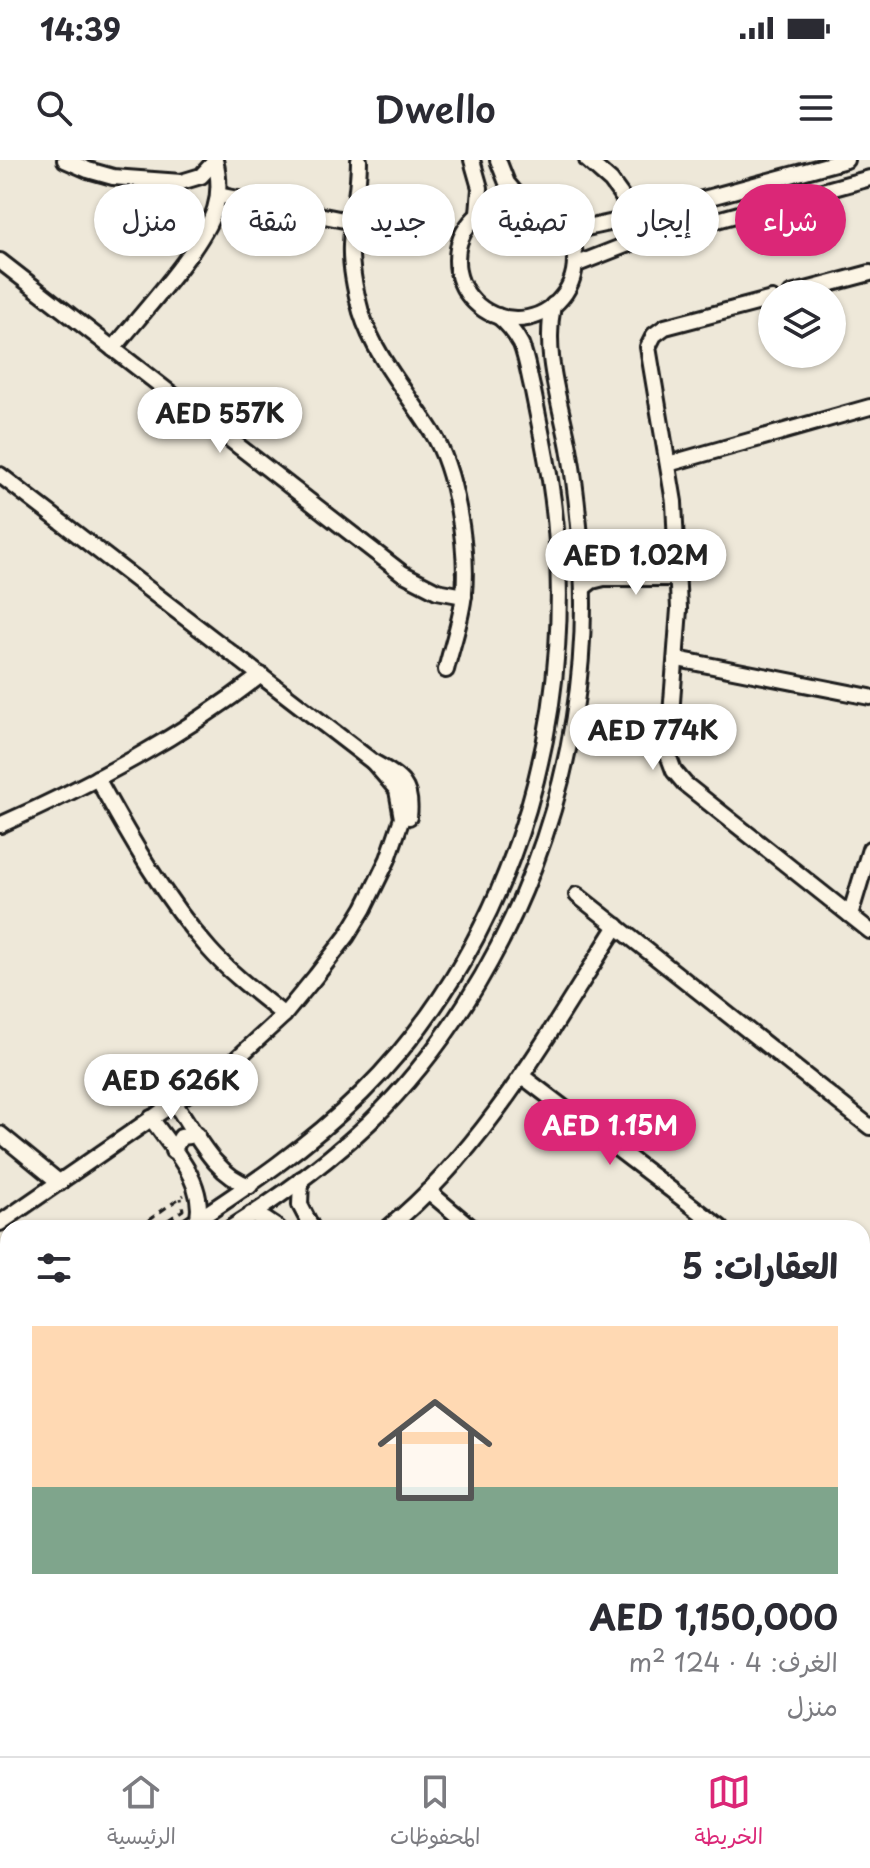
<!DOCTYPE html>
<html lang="ar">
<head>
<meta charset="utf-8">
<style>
  :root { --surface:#fff; --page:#f2f2f3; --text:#2b2b33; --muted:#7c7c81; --line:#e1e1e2; --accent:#db2777 }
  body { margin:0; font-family:"Playpen Sans","Playpen Sans Arabic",sans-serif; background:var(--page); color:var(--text); direction:rtl; height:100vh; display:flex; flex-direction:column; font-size:30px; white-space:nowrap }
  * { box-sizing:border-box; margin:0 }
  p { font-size:26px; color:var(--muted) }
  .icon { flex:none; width:44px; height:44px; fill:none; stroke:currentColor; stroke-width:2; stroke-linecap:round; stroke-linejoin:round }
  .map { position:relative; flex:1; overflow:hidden; direction:ltr }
  .details { position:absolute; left:0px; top:1060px; width:870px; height:536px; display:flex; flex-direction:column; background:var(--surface); border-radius:24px 24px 0 0; box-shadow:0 2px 6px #0004; direction:rtl }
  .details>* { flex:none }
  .banner { position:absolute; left:24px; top:24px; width:822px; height:72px; direction:rtl; display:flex; gap:16px }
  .fabs { position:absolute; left:758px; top:120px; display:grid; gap:16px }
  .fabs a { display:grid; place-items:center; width:88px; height:88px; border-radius:50%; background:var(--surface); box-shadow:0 2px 6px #0004; font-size:40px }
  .price { position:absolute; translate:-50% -68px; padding:0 18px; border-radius:28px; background:#fff; color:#222; font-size:26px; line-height:52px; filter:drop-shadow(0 2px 4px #0008) }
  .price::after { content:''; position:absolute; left:50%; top:48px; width:24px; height:18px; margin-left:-12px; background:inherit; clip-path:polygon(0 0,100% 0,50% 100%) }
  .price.on { background:var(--accent); color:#fff }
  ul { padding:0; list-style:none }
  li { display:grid; align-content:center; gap:16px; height:424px; padding:0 32px }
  li span { display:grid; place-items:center; height:248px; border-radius:0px; color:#555 }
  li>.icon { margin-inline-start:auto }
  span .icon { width:144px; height:144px; fill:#fffc; stroke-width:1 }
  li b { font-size:34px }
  h2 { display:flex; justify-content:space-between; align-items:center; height:96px; padding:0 32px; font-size:34px }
  .pill { padding:0 28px; border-radius:36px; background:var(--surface); box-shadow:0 2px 6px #0004; font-size:28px; line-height:72px }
  .pill.on { background:var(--accent); color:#fff }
  .status { display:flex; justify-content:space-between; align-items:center; height:56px; padding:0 40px; background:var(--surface); direction:ltr }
  .status svg { height:22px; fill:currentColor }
  header { display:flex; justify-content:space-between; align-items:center; height:104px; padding:0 32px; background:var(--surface); font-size:36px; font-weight:600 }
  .tabs { display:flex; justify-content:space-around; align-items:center; height:112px; border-top:2px solid var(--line); background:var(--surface); font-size:22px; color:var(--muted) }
  .tabs a { display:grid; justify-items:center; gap:4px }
  .tabs .on { color:var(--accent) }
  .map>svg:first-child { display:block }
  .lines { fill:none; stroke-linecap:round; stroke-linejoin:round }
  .minor-casing { stroke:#1c1c1c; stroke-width:20 }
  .motorway-casing { stroke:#1c1c1c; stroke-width:30 }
  .path { stroke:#1c1c1c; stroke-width:3; stroke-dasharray:8 6; stroke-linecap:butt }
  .minor { stroke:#fcf5e5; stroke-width:14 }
  .motorway { stroke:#fcf5e5; stroke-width:24 }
</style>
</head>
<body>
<div class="status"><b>14:39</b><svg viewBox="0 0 49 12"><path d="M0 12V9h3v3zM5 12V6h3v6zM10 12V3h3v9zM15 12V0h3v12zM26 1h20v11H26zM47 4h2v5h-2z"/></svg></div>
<header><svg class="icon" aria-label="menu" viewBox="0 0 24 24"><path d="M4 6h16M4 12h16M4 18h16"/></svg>Dwello<svg class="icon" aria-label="search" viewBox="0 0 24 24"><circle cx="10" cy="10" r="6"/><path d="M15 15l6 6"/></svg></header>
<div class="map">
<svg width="870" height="1596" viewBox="0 0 870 1596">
  <rect width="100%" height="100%" fill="#eee8d9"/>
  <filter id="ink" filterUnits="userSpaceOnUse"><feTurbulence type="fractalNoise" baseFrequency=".0125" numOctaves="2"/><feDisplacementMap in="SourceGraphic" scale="16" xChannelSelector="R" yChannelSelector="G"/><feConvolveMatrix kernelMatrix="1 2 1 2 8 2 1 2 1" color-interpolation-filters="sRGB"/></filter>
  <g filter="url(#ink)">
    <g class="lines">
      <g class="minor-casing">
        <g id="minor">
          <path d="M 65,0 L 88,10 L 113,17 L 181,22 L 201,16 L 215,1"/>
          <path d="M 359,0 C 359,29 352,57 351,85 C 350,107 355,130 361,152 C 375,197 407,232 432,272 C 456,310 468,388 464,433 C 462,458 452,485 446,510"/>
          <path d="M 472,0 L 480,28 L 478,54"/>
          <path d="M 498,0 L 507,23 L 522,41"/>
          <path d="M 587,0 L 611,21 L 637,57"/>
          <path d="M 218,35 L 354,62"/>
          <circle cx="516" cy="100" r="59"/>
          <path d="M 568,72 L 637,57 L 846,0"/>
          <path d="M 0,101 L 402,413 L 437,431 L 464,436"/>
          <path d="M 575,105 L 626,85 L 870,18"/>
          <path d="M 791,134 L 870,113"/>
          <path d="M 772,139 L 665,167 L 654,175 L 648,187 L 674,342 L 679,449 L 668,595 L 674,611 L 685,624 L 870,771"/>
          <path d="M 113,189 C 141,154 202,89 215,49 C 220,33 219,16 215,0"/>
          <path d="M 668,304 L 870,247"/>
          <path d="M 0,315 L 373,602 C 399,617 413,623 409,657"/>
          <path d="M 581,389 L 602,398 L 676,396"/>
          <path d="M 583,428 L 592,421 L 604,418 L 677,418"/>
          <path d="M 677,499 L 870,537"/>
          <path d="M 97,618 C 130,678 164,738 209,789 C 231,814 258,834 284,855"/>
          <path d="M 0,665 C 92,624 181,577 261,515"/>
          <path d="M 577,735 L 870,967"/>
          <path d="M 850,755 L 870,689"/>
          <path d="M 522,916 L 721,1068"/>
          <path d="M 175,944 C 196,973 214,1015 250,1026"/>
          <path d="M 151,958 C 172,989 205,1021 198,1059"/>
          <path d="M 0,974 L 60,1023"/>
          <path d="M 173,991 L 181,977 L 197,975"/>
          <path d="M 301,1019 L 300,1045 L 312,1068"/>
          <path d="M 428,1031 L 472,1068"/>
          <path d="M 251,1054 L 266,1060 L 278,1068"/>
          <path d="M 0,1063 L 232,903 L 284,855 L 316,816 L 347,776 L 364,748 L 388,699 L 402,658 L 397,630 L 373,602"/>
          <path d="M 185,1068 C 249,1026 307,987 362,933 C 520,776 584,538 550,320 C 545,290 539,261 533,231 C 529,216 527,199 521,184 C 515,173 508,164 498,156"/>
          <path d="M 231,1068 C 280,1037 328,1002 370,962 C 513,822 593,607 582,408 C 580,368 576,328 569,288 C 560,240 543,195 553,145"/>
          <path d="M 388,1068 C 486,988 550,871 617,766"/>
          <path d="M 862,1156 L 870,1145"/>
          <path d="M 0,1190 L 8,1184"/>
          <path d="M 0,1218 L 8,1212"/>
          <path d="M 0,1336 L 8,1330"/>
          <path d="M 0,1458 L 8,1464"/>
          <path d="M 0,1578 L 8,1584"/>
          <path d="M 13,1588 L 23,1596"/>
          <path d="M 168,1588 L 178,1596"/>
          <path d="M 276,1596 L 286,1588"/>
        </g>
      </g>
      <g class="motorway-casing">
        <g id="motorway">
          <path d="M 862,1456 L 870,1450"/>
          <path d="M 862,1558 L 870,1553"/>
          <path d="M 664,1596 L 675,1588"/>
          <path d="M 808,1596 L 820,1588"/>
        </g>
      </g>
      <g class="path">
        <path d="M 137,1068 L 184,1035"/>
        <path d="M 156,1068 L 183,1050 L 181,1038"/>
        <path d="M 0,1164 L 8,1158"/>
        <path d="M 0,1242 L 8,1236"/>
        <path d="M 0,1255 L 8,1250"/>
        <path d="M 0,1543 L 8,1550"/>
        <path d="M 56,1588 L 66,1596"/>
      </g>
      <use href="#minor" class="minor"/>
      <use href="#motorway" class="motorway"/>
    </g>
  </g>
</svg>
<div class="fabs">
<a><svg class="icon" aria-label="layers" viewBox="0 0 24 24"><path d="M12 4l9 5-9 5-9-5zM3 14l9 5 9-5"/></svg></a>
</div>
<b class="price" style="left:220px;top:295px">AED 557K</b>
<b class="price" style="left:636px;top:437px">AED 1.02M</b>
<b class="price" style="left:653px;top:612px">AED 774K</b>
<b class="price" style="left:171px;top:962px">AED 626K</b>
<b class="price on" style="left:610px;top:1007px">AED 1.15M</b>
<div class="banner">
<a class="pill on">شراء</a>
<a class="pill">إيجار</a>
<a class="pill">تصفية</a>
<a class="pill">جديد</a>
<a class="pill">شقة</a>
<a class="pill">منزل</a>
</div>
<section class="details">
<h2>العقارات: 5<svg class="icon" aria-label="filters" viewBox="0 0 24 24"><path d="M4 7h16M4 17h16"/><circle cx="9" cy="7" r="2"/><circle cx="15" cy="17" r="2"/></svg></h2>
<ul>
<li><span style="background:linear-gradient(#ffd9b3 65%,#7fa58c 0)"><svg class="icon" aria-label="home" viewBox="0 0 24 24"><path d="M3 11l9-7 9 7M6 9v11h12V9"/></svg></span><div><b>AED 1,150,000</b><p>الغرف: 4 · 124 m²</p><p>منزل</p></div></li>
</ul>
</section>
</div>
<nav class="tabs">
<a class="on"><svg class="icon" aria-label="map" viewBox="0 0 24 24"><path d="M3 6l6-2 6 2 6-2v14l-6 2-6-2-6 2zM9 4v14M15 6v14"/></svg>الخريطة</a>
<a><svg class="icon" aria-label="saved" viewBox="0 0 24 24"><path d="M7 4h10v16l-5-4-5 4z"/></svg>المحفوظات</a>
<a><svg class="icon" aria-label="home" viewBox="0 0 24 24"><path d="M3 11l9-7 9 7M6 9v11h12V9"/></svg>الرئيسية</a>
</nav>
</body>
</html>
